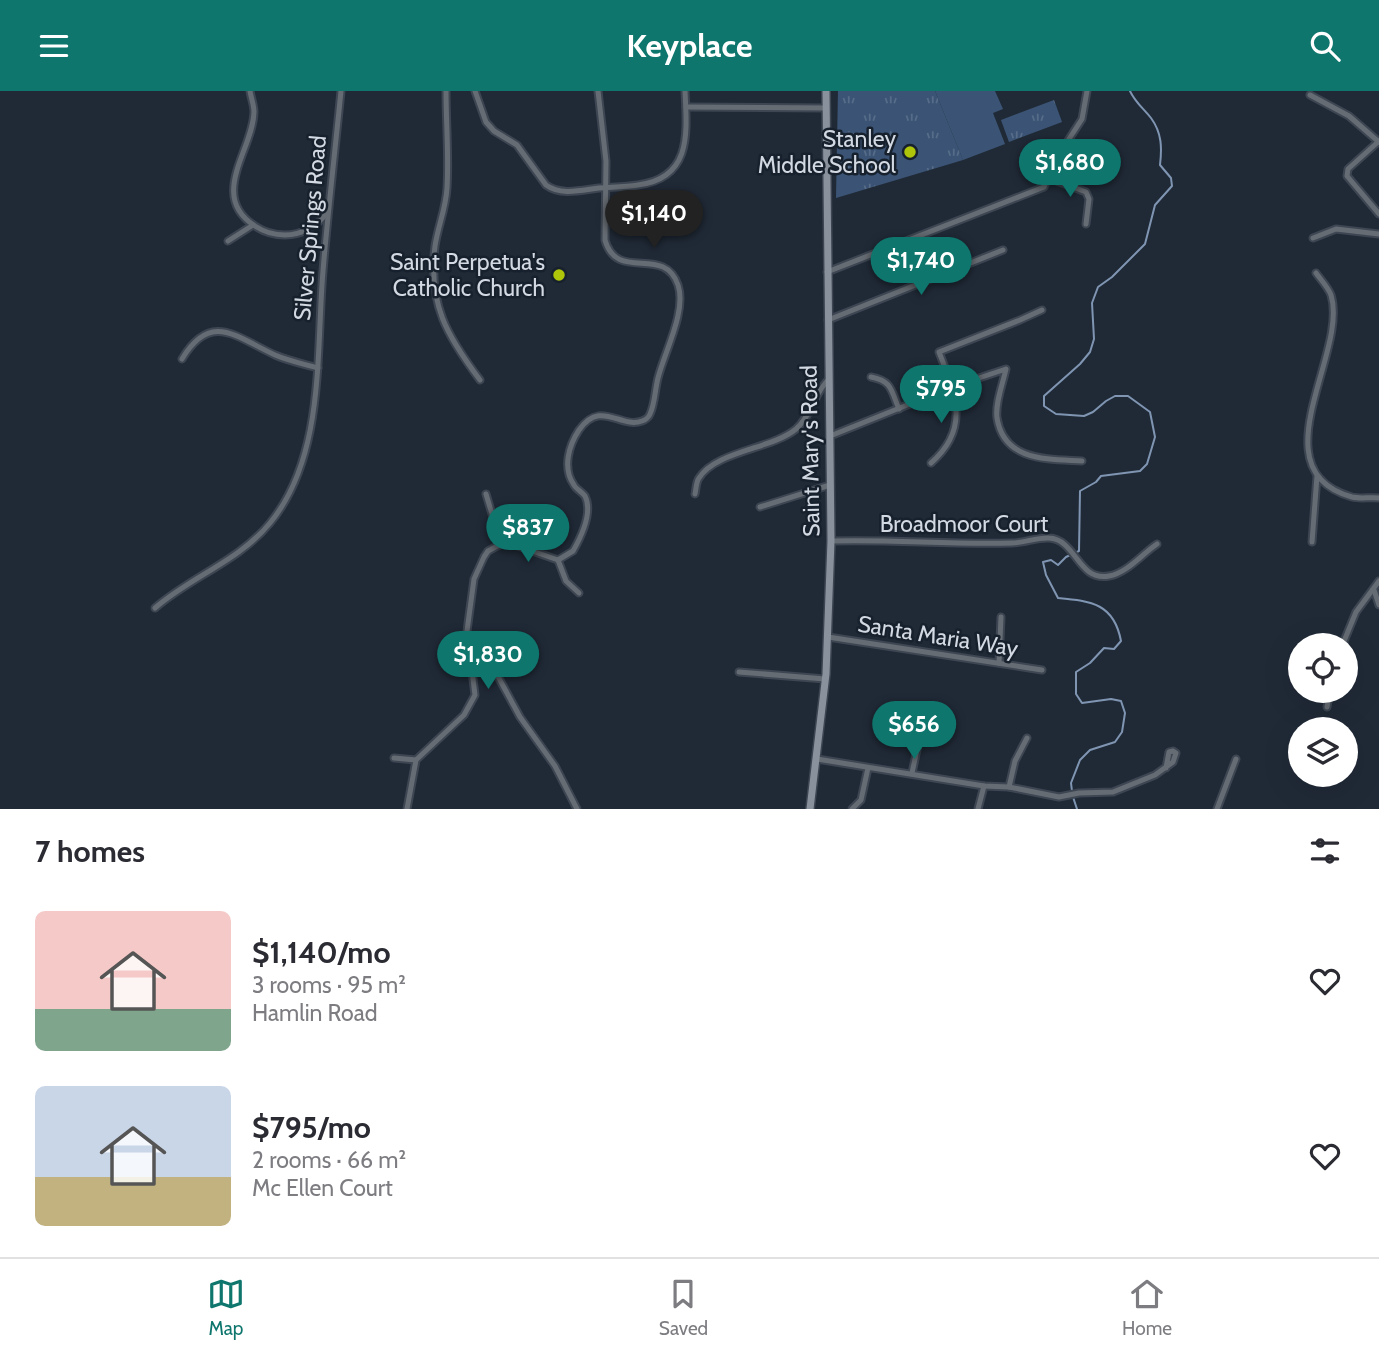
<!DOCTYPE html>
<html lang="en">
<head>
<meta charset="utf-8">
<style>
  :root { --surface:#fff; --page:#f2f2f3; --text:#2b2b33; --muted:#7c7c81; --line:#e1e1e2; --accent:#0f766e }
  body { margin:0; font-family:Cabin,sans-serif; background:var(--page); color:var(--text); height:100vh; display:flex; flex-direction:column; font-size:26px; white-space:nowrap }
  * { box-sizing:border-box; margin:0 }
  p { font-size:23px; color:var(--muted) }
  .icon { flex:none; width:38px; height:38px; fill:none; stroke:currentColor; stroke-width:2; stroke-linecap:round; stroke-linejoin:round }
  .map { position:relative; height:718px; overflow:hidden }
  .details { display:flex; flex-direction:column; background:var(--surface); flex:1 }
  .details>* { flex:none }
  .buttons { position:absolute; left:1288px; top:542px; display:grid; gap:14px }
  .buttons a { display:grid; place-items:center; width:70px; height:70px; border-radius:50%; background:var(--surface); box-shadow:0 7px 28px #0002; font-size:35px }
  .price { position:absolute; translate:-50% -60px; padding:0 16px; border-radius:24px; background:var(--accent); color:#fff; font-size:23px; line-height:46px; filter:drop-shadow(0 2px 4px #0008) }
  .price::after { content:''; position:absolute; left:50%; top:42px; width:21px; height:16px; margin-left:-10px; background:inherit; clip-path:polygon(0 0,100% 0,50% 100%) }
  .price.active { background:#222; color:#fff }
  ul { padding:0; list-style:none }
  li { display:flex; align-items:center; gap:21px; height:175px; padding:0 35px }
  li span { display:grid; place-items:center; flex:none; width:196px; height:140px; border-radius:10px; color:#555 }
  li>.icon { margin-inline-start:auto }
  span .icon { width:84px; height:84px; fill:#fffc; stroke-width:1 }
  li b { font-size:30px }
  h2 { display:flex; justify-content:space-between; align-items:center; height:84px; padding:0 35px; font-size:30px }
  header { display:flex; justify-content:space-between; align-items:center; height:91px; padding:0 35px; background:var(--accent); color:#fff; font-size:32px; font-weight:700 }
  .tabs { display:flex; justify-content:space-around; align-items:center; height:98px; border-top:2px solid var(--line); background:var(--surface); font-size:19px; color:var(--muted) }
  .tabs a { display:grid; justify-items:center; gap:4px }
  .tabs .active { color:var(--accent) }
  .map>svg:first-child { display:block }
  .green { fill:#3b5475 }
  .park { fill:url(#park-tufts) }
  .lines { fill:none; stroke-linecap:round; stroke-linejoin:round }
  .stream { stroke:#7f95b2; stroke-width:2 }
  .street-casing { stroke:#3d4652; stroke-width:9 }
  .secondary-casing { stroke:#3d4652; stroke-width:10 }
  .street { stroke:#666c73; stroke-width:5 }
  .secondary { stroke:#88919c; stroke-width:7 }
  .poi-dot { fill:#aec50a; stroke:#17212d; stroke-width:2.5 }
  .labels { text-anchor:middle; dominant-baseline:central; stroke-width:5; stroke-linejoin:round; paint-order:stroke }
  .poi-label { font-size:23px; fill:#d3d9e2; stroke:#17212d; text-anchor:end }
  .street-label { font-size:23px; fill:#d3d9e2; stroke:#17212d }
</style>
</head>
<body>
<header><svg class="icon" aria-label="menu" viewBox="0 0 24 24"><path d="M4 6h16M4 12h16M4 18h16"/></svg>Keyplace<svg class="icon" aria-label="search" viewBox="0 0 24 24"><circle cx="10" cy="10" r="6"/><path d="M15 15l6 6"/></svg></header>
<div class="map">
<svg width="1379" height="718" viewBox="0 0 1379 718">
  <defs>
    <pattern id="park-tufts" width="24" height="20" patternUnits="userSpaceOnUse" patternTransform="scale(1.75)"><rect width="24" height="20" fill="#3b5475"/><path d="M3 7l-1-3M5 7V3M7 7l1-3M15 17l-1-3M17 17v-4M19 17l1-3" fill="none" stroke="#566c88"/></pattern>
  </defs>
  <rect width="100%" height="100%" fill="#202a37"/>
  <path class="green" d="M 935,0 L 995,0 L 1003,18 L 993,22 L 1005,53 L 963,69 Z"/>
  <g class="park">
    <path d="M 838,0 L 935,0 L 963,69 L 836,107 Z"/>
    <path d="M 1054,9 L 1062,31 L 1009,51 L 1001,29 Z"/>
  </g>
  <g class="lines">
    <g class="stream">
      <path d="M 1072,700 L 1071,692 L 1080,669 L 1090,659 L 1115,651 L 1122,641 L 1125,622 L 1121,610 L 1111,608 L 1082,612 L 1076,603 L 1076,581 L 1090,572 L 1104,557 L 1114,558 L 1121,550 C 1114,513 1092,510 1058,507 L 1046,484 L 1043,471 L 1051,469 L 1058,474 L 1066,466 L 1079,460 L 1080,400 L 1096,391 L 1101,385 L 1140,380 L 1147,373 L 1155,346 L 1150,321 L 1128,305 L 1115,305 L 1106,310 L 1093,321 L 1084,325 L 1056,323 L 1044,315 L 1044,305 L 1080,273 L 1090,261 L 1094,248 L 1092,212 L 1098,196 L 1112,186 L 1145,153 L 1155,114 L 1172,95 L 1171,87 L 1160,74 C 1162,57 1162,42 1151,27 C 1143,17 1135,11 1130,0"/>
      <path d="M 1073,706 L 1077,718"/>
    </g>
    <g class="street-casing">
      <g id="street">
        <path d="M 250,0 C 251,7 254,14 254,21 C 253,59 208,105 255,135 C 264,141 274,144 285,144 C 302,144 317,135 327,122"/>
        <path d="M 446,0 C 446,32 449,65 447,97 C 446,117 438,135 435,155 C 428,213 447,245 480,289"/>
        <path d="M 475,0 L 486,31 L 494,40 L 517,54 L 546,94 C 561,105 582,99 599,97 C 612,96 625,96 638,94 C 692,87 687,42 685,0"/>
        <path d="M 1310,4 L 1349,25 L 1379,51"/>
        <path d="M 686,16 L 826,17"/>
        <path d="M 1379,50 L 1348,78 L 1347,85 L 1379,123"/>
        <path d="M 1049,87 L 1086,101 L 1089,108 L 1086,133"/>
        <path d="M 1313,147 L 1336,138 L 1379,143"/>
        <path d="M 228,150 L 253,134"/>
        <path d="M 827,181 L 1044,96 L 1058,65 L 1082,28 L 1087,0"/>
        <path d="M 1316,182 C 1321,189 1328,196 1331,204 C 1349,262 1256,379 1352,406 C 1360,408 1370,406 1379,407"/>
        <path d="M 828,229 L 1003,159"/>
        <path d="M 182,268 C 211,220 236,246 275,264 C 289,270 304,273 318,277"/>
        <path d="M 871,286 C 892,290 891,299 899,318"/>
        <path d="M 830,345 L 952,296 L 1006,278 C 1003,292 995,312 997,327 C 1004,371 1049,368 1082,370"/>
        <path d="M 931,372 C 971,337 955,303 939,261 L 1020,229 L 1042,219"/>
        <path d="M 486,403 L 501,453"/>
        <path d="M 695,403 C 696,399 696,391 699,387 C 716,360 772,358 796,338 C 812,324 814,302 829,288"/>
        <path d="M 760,416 L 830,394"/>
        <path d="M 831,450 C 891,448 952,454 1012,452 C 1024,452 1038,446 1049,447 C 1076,448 1078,491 1109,485 C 1127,482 1142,463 1157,453"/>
        <path d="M 1312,451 L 1317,385"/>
        <path d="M 558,469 L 566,490 L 579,502"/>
        <path d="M 1374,499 L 1379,514"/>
        <path d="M 155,517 C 192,485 239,470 270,432 C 325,365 316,262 323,180 C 328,120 335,60 341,0"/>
        <path d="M 828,546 L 1042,579"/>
        <path d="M 1342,555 L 1356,521 L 1379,490"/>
        <path d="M 471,566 L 483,568 L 495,580 L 520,626 L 555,675 L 577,718"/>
        <path d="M 999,572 L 1001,526"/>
        <path d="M 739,581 L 825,588"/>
        <path d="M 1327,616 L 1330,600"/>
        <path d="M 394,667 L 416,669"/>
        <path d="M 817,668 L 984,695 L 1009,696 L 1059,706 L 1079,702 L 1113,701 L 1155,684 L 1173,671 L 1176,662 L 1173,660 L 1169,661 L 1166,677"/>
        <path d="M 912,682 L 921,640 L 943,631"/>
        <path d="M 1009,696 L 1015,670 L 1027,647"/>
        <path d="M 407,718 L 416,669 L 464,624 L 475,604 L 467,540 L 474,488 L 484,466 L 488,460 L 501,453 L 515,454 L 558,469 L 573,460 C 581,446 593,421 585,405 C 582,401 576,398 574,394 C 562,377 569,354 579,339 C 601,308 620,338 642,330 C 645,329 649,326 650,323 C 655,313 655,298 658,287 C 664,262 687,220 678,194 C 664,153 617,192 605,149 L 606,70 L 598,0"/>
        <path d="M 852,718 L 861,709 L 868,677"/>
        <path d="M 978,718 L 984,695"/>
        <path d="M 1217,718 L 1236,668"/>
      </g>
    </g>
    <g class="secondary-casing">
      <path id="secondary" d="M 810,718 L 826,583 L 831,450 L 826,0"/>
    </g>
    <use href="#street" class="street"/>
    <use href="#secondary" class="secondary"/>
  </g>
  <g class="poi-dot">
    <circle cx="910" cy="61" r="7"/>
    <circle cx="559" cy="184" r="7"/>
  </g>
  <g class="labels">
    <g class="poi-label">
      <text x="896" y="48">Stanley<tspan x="896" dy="26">Middle School</tspan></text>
      <text x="545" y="171">Saint Perpetua's<tspan x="545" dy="26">Catholic Church</tspan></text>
    </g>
    <g class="street-label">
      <text transform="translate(310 137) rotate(-85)">Silver Springs Road</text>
      <text transform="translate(810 360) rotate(-91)">Saint Mary's Road</text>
      <text x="964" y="433">Broadmoor Court</text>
      <text transform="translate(938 545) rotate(9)">Santa Maria Way</text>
    </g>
  </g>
</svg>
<div class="buttons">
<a><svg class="icon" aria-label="locate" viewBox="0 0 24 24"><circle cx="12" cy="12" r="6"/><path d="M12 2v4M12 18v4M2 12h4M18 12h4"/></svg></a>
<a><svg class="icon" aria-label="layers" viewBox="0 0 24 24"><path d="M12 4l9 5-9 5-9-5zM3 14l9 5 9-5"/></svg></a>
</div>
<b class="price" style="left:1070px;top:108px">$1,680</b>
<b class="price active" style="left:654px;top:159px">$1,140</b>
<b class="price" style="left:921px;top:206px">$1,740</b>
<b class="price" style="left:941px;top:334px">$795</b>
<b class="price" style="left:528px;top:473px">$837</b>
<b class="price" style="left:488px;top:600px">$1,830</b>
<b class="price" style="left:914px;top:670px">$656</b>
</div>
<section class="details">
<h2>7 homes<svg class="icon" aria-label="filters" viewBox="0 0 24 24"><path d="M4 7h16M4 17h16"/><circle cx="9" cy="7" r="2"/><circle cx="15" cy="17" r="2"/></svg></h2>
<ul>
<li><span style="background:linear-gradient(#f6c9c9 70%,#7fa58c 0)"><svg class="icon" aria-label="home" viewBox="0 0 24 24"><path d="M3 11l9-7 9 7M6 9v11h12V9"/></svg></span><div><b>$1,140/mo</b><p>3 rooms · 95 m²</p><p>Hamlin Road</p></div><svg class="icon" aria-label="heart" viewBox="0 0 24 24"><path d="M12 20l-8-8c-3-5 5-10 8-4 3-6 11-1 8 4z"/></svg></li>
<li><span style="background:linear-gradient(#c9d6e8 65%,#c2b280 0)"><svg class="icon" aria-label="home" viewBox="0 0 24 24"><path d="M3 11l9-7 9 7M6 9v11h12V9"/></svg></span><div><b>$795/mo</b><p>2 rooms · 66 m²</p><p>Mc Ellen Court</p></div><svg class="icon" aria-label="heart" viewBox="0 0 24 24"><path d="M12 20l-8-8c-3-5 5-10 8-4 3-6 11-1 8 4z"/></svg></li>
</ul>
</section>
<nav class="tabs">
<a class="active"><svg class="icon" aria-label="map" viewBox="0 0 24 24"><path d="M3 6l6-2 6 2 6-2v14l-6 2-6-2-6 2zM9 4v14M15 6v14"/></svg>Map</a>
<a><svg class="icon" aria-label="saved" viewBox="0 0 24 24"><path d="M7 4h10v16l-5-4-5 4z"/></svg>Saved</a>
<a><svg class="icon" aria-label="home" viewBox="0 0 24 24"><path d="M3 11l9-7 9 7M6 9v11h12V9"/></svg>Home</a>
</nav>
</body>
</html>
